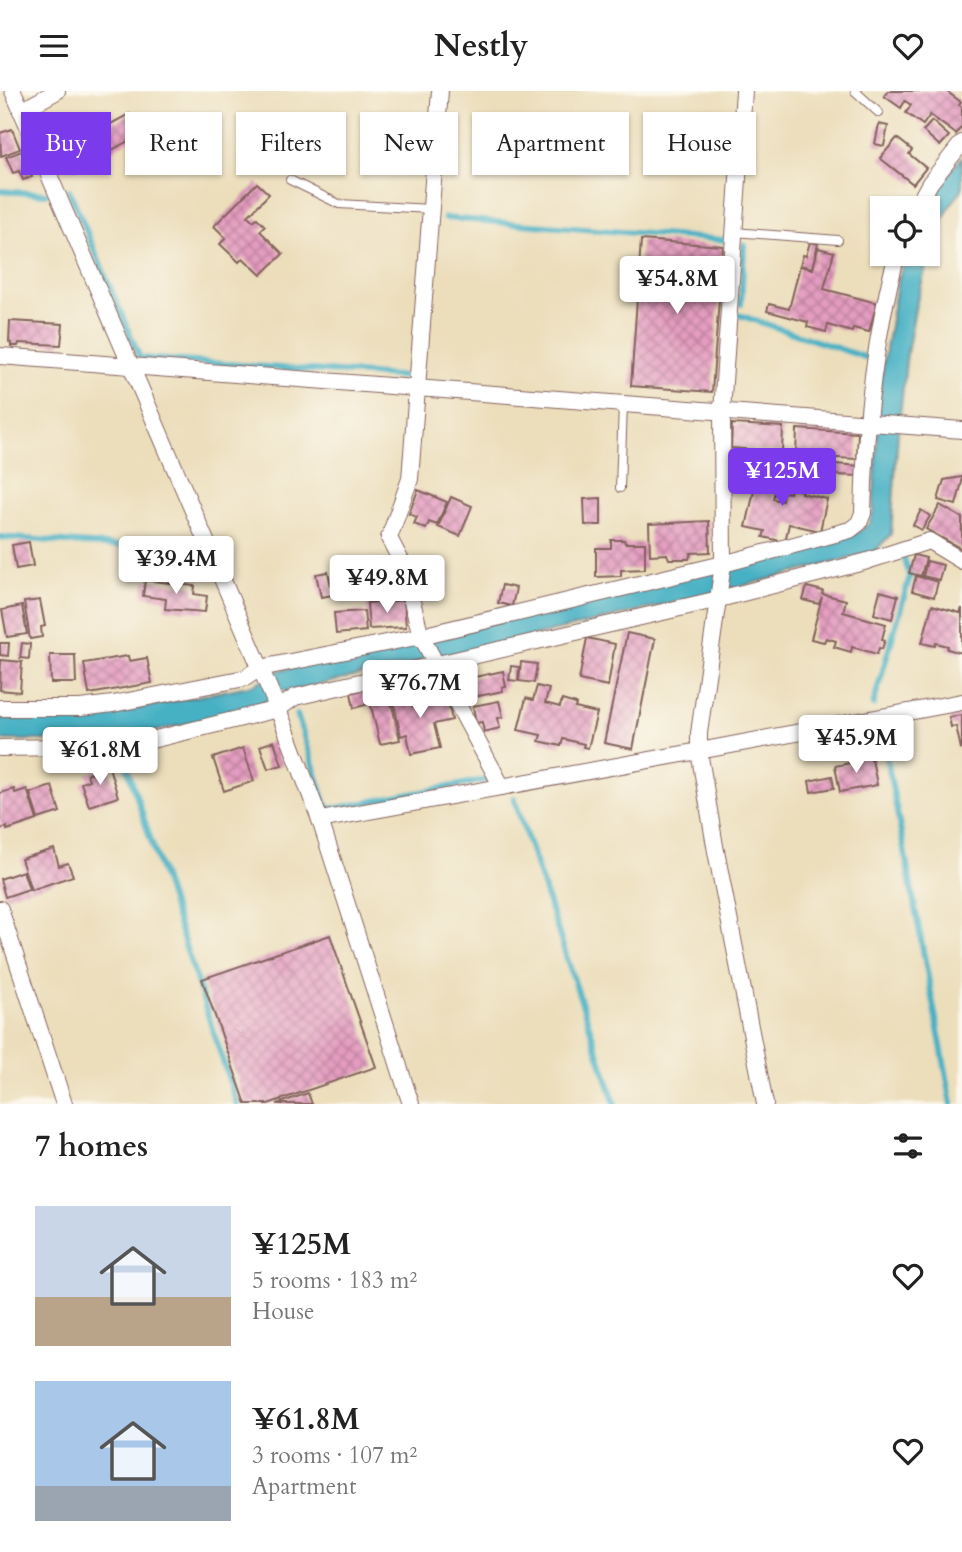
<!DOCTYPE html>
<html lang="en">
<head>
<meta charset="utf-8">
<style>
  :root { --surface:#fff; --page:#f6f6f6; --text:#222; --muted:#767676; --accent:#7c3aed }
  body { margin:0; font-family:Cardo,serif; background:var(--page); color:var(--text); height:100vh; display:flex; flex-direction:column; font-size:26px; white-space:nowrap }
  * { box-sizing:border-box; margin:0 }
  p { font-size:23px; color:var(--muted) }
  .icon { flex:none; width:38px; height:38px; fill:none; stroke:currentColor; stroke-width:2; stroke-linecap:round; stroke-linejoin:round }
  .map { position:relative; height:1013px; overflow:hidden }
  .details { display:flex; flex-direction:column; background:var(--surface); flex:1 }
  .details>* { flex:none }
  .guide { position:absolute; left:21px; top:21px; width:920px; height:63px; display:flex; gap:14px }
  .fabs { position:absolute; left:870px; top:105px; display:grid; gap:14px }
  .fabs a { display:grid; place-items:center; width:70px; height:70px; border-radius:0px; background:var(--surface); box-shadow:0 2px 5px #0004; font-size:35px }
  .price { position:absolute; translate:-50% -60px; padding:0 16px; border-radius:7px; background:#fff; color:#222; font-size:23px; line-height:46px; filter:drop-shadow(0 2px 4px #0008) }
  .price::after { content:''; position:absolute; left:50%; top:42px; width:21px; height:16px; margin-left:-10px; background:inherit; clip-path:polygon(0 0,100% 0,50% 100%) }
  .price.current { background:var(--accent); color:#fff }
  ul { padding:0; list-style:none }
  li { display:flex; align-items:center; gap:21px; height:175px; padding:0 35px }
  li span { display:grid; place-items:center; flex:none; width:196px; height:140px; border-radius:0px; color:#555 }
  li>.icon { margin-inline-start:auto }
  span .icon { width:84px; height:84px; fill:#fffc; stroke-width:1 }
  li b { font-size:30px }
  h2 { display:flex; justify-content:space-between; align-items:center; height:84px; padding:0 35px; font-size:30px }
  .tag { padding:0 24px; border-radius:0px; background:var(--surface); box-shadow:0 2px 5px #0004; font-size:24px; line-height:63px }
  .tag.current { background:var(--accent); color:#fff }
  header { display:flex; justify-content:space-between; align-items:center; height:91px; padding:0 35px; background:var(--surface); font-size:32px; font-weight:600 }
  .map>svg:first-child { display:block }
  .water { fill:#46b1c4; stroke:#486878; stroke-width:2 }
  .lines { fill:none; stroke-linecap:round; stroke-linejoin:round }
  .stream { stroke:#46b1c4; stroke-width:6 }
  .building { fill:url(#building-cross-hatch) }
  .lane-casing { stroke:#83625d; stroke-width:10 }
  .street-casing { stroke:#83625d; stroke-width:18 }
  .lane { stroke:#fff; stroke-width:8 }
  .street { stroke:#fff; stroke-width:16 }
</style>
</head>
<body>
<header><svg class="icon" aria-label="menu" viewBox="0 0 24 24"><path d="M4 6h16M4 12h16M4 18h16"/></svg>Nestly<svg class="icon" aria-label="heart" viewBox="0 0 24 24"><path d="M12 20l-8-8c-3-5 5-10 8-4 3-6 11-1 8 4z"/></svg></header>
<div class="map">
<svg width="962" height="1013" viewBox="0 0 962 1013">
  <defs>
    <pattern id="building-cross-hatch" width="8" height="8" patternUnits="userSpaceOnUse" patternTransform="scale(1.75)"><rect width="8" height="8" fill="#e49dc0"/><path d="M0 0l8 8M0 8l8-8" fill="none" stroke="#bb7f9c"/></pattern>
  </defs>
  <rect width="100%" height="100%" fill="#fbf7ec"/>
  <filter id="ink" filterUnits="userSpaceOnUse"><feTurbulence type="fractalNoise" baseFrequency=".0143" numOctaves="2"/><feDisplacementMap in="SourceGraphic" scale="14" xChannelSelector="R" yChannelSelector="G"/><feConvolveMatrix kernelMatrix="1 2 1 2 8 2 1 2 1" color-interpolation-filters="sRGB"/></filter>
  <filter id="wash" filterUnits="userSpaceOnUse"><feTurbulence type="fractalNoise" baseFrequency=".00686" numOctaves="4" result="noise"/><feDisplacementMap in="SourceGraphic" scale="28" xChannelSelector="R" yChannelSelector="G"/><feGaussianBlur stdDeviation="1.57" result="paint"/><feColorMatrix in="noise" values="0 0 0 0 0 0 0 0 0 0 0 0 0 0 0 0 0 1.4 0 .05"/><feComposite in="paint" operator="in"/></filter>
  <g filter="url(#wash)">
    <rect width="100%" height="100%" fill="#ecdebb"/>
    <path class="water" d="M 962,66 L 962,99 L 950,115 L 933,149 L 915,218 L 907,262 L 898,341 L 891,443 L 874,461 C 680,512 485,557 290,600 L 279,599 L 262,615 L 117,649 L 0,649 L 0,627 L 83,629 L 253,594 L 278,580 L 857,442 L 869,433 L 873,422 L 881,288 L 897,193 L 906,163 L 928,163 L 928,117 L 925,117 L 930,108 Z"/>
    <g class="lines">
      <g class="stream">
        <path d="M 69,99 L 140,267 L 411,286"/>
        <path d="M 0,100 L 46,103"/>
        <path d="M 445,127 L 725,149"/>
        <path d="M 741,213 L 744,154"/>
        <path d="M 739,224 L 867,267"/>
        <path d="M 0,446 L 196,461"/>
        <path d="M 873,614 L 910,485 L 903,464"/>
        <path d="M 297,624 L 326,714 L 332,718 L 491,688"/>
        <path d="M 881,636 L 952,1013"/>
        <path d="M 125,670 L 237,1013"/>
        <path d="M 514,707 L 615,1013"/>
      </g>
    </g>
    <g id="blocks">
      <g class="building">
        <path d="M 888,0 L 946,0 L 961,11 L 959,14 L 962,16 L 962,35 L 956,43 L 930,24 L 923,34 L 906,22 L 911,14 L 905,10 L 901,17 L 884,5 Z"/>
        <path d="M 129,23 L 141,43 L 103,64 L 91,64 L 91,72 L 79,72 L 79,78 L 58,78 L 57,64 L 66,63 L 66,58 L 58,58 L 58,47 L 62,47 L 62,33 L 107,32 L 107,35 Z"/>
        <path d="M 932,30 L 949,45 L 940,55 L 923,40 Z"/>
        <path d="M 879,33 L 888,35 L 884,55 L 875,53 Z"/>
        <path d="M 12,38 L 20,58 L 1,65 L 0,42 Z"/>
        <path d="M 897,47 L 912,59 L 909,63 L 926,77 L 913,93 L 880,67 Z"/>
        <path d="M 22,60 L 32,86 L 23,89 L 19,80 L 13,82 L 6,66 Z"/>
        <path d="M 257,92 L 269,103 L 248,125 L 253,130 L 257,127 L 265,135 L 260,140 L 283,163 L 261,184 L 243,167 L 239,171 L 220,153 L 226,147 L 214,135 Z"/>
        <path d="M 641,149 L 723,155 L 712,301 L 631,295 Z"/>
        <path d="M 810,151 L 818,153 L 812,177 L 800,174 L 803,164 L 806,165 Z"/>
        <path d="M 818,157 L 834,161 L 824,198 L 877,212 L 869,241 L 853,237 L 852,241 L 828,234 L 826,241 L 807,236 L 808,231 L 767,220 L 769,213 L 789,218 L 800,175 L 813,178 Z"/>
        <path d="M 10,230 L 63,233 L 61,254 L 19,252 L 18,255 L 11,255 L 11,252 L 9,251 Z"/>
        <path d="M 732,333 L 783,336 L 782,361 L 731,357 Z"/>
        <path d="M 797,338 L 858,342 L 857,368 L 796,365 Z"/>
        <path d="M 732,362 L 749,366 L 746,378 L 729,375 Z"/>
        <path d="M 760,373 L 780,378 L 773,408 L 782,410 L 783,401 L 790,402 L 791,398 L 802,400 L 801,402 L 827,408 L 820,440 L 789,433 L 785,451 L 763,446 L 765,440 L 746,436 Z"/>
        <path d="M 835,373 L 861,375 L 861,385 L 835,384 Z"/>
        <path d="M 962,386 L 962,391 L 956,414 L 938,409 L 944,389 Z"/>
        <path d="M 418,399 L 447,411 L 437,434 L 429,431 L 426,438 L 414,433 L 417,426 L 409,423 Z"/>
        <path d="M 451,406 L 472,415 L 460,445 L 438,436 Z"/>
        <path d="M 601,407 L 601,434 L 585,434 L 584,408 Z"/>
        <path d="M 940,414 L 962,427 L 962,458 L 926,438 Z"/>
        <path d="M 921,419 L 930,425 L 922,439 L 913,434 Z"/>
        <path d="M 709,430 L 710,461 L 691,462 L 689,468 L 669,468 L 667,463 L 650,464 L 649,433 Z"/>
        <path d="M 611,449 L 624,449 L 625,452 L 645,452 L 645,478 L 621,479 L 621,485 L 596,486 L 596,457 L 611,457 Z"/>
        <path d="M 29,451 L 33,475 L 16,478 L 12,454 Z"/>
        <path d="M 914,464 L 926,467 L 921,485 L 909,482 Z"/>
        <path d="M 927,470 L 943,474 L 939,489 L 923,485 Z"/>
        <path d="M 328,481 L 333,504 L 321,506 L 316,483 Z"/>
        <path d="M 916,485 L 938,491 L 934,506 L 912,500 Z"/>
        <path d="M 145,489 L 195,495 L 194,503 L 207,505 L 205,521 L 165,518 L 166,508 L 143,505 Z"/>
        <path d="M 502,494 L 516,497 L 512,515 L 498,512 Z"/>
        <path d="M 807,496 L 823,500 L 822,503 L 846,509 L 843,521 L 886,533 L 882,548 L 885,549 L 882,558 L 879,557 L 877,563 L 852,556 L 851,561 L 834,556 L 836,550 L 826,547 L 824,551 L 811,548 L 822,506 L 819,513 L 803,509 Z"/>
        <path d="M 880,500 L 898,505 L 892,528 L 874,523 Z"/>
        <path d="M 40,509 L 45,535 L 41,536 L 42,546 L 30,548 L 24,511 Z"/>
        <path d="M 404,509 L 406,536 L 369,538 L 367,512 Z"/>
        <path d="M 932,514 L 960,522 L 962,517 L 962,562 L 947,558 L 948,555 L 936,552 L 935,555 L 922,552 Z"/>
        <path d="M 22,515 L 27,543 L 7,546 L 2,519 Z"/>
        <path d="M 364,520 L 366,540 L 336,543 L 334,522 Z"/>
        <path d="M 627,542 L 655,548 L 633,658 L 604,652 Z"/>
        <path d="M 587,547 L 615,553 L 608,595 L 579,589 Z"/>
        <path d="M 0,552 L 9,552 L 8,565 L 0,564 Z"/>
        <path d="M 22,552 L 30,553 L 29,568 L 20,567 Z"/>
        <path d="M 50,564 L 75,564 L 76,592 L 51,592 Z"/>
        <path d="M 128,565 L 129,570 L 147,567 L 152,592 L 89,603 L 84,572 Z"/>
        <path d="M 1,569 L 22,571 L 20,601 L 0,599 Z"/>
        <path d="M 521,571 L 537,573 L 534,592 L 519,590 Z"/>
        <path d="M 511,575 L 519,576 L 518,590 L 509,589 Z"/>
        <path d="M 503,580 L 506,596 L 502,596 L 503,600 L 469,607 L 466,591 L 471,590 L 470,587 Z"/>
        <path d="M 537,595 L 549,598 L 545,612 L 560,616 L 562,609 L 576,613 L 575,617 L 597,622 L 588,657 L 583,656 L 584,653 L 563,648 L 561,655 L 539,650 L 541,644 L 518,639 L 526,607 L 533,609 Z"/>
        <path d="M 407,596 L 412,615 L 447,607 L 452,629 L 434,633 L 440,657 L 411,663 L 407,643 L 401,645 L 391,600 Z"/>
        <path d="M 388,597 L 400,649 L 380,653 L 368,602 Z"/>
        <path d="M 366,598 L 369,613 L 354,617 L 351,602 Z"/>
        <path d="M 499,610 L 503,626 L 498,627 L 500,637 L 484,641 L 482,631 L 476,632 L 473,615 Z"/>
        <path d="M 962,624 L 962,658 L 961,658 L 956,635 L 951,636 L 949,626 Z"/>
        <path d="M 274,650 L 282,674 L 268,678 L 260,655 Z"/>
        <path d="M 243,657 L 254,690 L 224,700 L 213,667 Z"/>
        <path d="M 870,665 L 870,668 L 872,668 L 877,694 L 840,701 L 835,675 L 855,671 L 854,668 Z"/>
        <path d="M 109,676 L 118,706 L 89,715 L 81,692 L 89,689 L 87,683 Z"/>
        <path d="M 832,685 L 834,697 L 811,701 L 809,690 Z"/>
        <path d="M 52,695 L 60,721 L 38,728 L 30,702 Z"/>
        <path d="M 14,698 L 15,702 L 27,698 L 37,729 L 7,739 L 7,736 L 0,738 L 0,702 Z"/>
        <path d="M 54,758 L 59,775 L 68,772 L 73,785 L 31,799 L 21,768 Z"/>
        <path d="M 23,780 L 29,798 L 5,806 L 0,788 Z"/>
        <path d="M 330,844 L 376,976 L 268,1013 L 246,1013 L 202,888 Z"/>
        <path d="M 308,1002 L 312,1013 L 277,1013 Z"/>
      </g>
    </g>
  </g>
  <g filter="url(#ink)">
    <use href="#blocks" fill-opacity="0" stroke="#83625d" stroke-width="2"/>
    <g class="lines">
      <g class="lane-casing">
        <g id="lane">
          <path d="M 855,0 L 879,22"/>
          <path d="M 290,89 L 339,113 L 431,118"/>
          <path d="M 734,141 L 838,149"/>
          <path d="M 620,397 L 623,313"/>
        </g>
      </g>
      <g class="street-casing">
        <g id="street">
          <path d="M 13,0 L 278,618 L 320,729 L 411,1013"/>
          <path d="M 440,0 L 410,388 L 389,447 L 402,472 L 421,545 L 502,696"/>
          <path d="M 744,0 L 722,320 L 723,473 L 699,642 L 699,660 L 715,755 L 765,1013"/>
          <path d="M 21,20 L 57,0"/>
          <path d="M 916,117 L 930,92 L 962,52"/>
          <path d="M 0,265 L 962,339"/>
          <path d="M 0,617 L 80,617 L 113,613 L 245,587 L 260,577 L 421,545 L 723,473 L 850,439 L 859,432 L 863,422 C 865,334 874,247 897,163"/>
          <path d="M 0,657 L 127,655 L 278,618 L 295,606 L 719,508 L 864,471 L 929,450 L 962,470"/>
          <path d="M 320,729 L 699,660 L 962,611"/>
          <path d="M 0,818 L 64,1013"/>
        </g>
      </g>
      <use href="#lane" class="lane"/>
      <use href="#street" class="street"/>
    </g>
  </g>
</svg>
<div class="fabs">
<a><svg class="icon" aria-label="locate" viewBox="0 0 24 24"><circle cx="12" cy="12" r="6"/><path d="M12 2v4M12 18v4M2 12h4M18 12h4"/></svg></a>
</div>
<b class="price" style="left:677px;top:225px">¥54.8M</b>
<b class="price current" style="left:782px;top:417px">¥125M</b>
<b class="price" style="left:176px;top:505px">¥39.4M</b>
<b class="price" style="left:387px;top:524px">¥49.8M</b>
<b class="price" style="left:420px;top:629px">¥76.7M</b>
<b class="price" style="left:856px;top:684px">¥45.9M</b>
<b class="price" style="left:100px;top:696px">¥61.8M</b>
<div class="guide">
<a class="tag current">Buy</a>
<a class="tag">Rent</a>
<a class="tag">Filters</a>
<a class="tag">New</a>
<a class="tag">Apartment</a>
<a class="tag">House</a>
</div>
</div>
<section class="details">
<h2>7 homes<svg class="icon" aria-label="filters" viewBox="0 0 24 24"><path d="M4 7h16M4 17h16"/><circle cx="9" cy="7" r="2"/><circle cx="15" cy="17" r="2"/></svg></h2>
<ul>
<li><span style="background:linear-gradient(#c9d6e8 65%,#b9a48a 0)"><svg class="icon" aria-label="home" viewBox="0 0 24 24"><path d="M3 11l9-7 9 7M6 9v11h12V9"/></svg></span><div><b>¥125M</b><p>5 rooms · 183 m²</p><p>House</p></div><svg class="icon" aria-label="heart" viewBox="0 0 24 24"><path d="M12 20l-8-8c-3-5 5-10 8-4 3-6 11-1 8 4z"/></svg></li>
<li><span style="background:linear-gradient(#a9c7e8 75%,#9aa5b1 0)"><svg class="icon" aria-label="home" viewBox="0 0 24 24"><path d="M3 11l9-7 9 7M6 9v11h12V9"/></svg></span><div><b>¥61.8M</b><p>3 rooms · 107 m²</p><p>Apartment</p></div><svg class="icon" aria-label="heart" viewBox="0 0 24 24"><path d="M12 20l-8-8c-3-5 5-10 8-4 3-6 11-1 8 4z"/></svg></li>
</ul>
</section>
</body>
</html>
